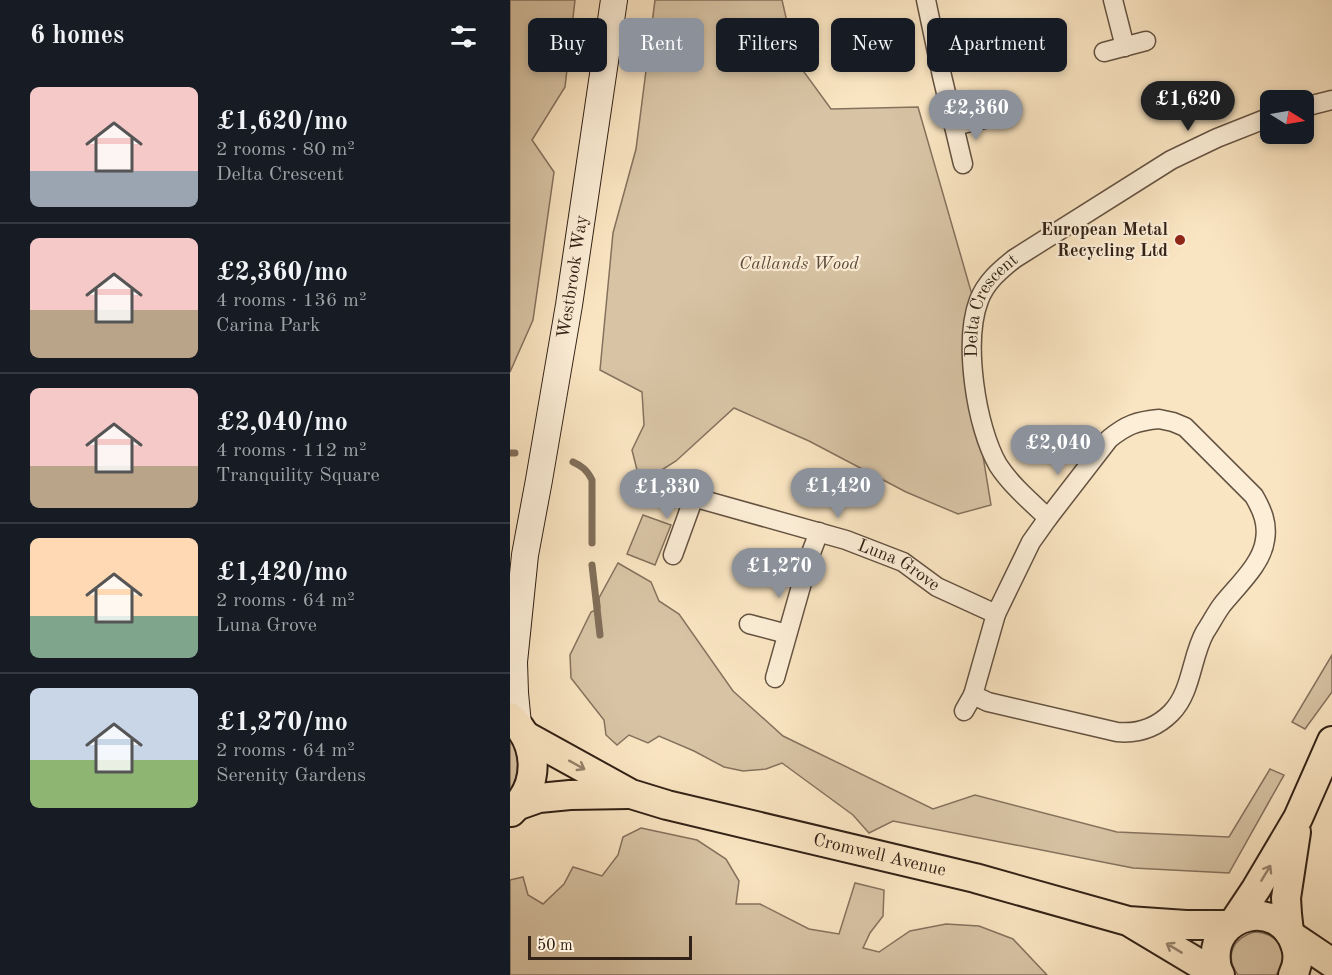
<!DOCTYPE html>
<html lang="en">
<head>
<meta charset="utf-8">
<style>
  :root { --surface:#171b24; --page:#20242c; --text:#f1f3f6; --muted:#9ea1a6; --line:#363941; --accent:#8c9099 }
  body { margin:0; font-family:"Old Standard TT",serif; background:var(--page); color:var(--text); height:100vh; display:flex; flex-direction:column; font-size:22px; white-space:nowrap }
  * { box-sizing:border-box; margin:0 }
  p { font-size:20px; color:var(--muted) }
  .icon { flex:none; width:33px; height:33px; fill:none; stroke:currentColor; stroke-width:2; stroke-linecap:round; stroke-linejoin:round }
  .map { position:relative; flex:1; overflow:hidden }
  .panel { display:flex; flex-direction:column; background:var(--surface); width:510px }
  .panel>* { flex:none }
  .guide { position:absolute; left:18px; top:18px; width:570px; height:54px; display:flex; gap:12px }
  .needle { width:39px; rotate:101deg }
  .controls { position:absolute; left:750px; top:90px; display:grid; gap:12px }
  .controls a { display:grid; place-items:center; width:54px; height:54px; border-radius:9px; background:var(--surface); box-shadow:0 3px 9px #0003; font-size:30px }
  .scale { position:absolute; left:18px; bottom:15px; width:164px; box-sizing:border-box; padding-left:6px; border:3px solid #322116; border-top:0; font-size:16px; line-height:21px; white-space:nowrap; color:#322116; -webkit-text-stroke:4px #fceed7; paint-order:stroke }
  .price { position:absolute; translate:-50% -51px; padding:0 14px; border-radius:21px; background:var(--accent); color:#fff; font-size:20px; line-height:39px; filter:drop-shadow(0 2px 3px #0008) }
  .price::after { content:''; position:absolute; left:50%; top:36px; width:18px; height:14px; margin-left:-9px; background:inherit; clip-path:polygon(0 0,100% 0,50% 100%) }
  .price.selected { background:#222; color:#fff }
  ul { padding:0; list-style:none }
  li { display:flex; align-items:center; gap:18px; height:150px; padding:0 30px }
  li+li { border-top:2px solid var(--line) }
  li span { display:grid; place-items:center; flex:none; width:168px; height:120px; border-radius:9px; color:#555 }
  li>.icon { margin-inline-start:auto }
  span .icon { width:72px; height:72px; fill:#fffc; stroke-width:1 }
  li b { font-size:26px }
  h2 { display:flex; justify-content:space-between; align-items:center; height:72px; padding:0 30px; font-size:26px }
  .chip { padding:0 21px; border-radius:9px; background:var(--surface); box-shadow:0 3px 9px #0003; font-size:21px; line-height:54px }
  .chip.selected { background:var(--accent); color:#fff }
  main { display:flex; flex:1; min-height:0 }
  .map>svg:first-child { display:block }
  .green { fill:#d8c4a5; stroke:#85725e; stroke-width:1.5 }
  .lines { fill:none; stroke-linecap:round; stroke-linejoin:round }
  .stream { stroke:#816e5a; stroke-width:7 }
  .street-casing { stroke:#645241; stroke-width:21 }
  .secondary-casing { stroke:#322116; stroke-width:28 }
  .primary-casing { stroke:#322116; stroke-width:32 }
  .street { stroke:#fceed7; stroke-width:18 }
  .secondary { stroke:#fceed7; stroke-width:26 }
  .primary { stroke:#fae5c2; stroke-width:28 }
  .oneway { stroke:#96836c }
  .poi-dot { fill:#8f2418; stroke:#fceed7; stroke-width:2 }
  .labels { text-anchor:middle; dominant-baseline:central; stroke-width:4.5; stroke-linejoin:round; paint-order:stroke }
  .poi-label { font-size:18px; font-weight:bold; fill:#322116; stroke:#fceed7; text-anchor:end }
  .park-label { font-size:18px; font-style:italic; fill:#5c4a3a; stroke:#fceed7 }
  .street-label { font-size:18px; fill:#322116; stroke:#fceed7 }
</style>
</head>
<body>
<main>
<section class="panel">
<h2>6 homes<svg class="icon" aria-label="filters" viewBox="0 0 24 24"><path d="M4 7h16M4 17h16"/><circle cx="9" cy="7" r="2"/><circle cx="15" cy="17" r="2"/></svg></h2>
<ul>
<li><span style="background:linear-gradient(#f6c9c9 70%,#9aa5b1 0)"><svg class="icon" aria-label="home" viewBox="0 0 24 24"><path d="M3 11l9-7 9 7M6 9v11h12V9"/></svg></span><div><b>£1,620/mo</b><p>2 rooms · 80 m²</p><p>Delta Crescent</p></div></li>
<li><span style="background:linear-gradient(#f6c9c9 60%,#b9a48a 0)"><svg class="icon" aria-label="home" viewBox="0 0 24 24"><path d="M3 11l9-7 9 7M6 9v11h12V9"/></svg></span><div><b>£2,360/mo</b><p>4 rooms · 136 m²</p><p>Carina Park</p></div></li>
<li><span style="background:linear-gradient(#f6c9c9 65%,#b9a48a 0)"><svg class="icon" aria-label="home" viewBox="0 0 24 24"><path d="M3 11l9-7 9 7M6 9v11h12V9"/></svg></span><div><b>£2,040/mo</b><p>4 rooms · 112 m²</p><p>Tranquility Square</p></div></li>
<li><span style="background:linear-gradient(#ffd9b3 65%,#7fa58c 0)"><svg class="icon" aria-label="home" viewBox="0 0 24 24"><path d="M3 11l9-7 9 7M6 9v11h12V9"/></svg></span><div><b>£1,420/mo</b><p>2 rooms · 64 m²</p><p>Luna Grove</p></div></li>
<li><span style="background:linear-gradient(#c9d6e8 60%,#8fb573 0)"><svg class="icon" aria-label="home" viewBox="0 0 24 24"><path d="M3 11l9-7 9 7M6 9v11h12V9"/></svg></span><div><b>£1,270/mo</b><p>2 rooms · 64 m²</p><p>Serenity Gardens</p></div></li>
</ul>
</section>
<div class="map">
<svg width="822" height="975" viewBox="0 0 822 975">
  <rect width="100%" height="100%" fill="#fae5c2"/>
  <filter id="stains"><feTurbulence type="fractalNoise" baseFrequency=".00333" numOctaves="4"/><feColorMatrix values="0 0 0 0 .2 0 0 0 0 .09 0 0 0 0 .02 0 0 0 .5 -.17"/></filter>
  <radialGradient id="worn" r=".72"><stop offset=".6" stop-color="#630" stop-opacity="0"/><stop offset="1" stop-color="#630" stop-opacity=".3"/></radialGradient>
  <g class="green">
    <path d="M 0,0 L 65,0 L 55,87 L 22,140 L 44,172 L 23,320 L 0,372 Z"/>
    <path d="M 145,0 L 272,0 L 286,61 L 321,109 L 408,107 L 471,326 L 466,413 L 481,505 L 448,514 L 396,492 L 299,441 L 224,408 L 166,461 L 147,473 L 128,474 L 122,450 L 134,425 L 132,392 L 90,370 L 103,233 L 126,149 Z"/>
    <path d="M 133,515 L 161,525 L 145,565 L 117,554 Z"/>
    <path d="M 108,563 L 141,582 L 149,601 L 169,614 L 223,691 L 273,736 L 423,809 L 465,795 L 607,832 L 719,837 L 760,769 L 774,775 L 719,873 L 623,868 L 383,821 L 359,833 L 343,815 L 272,763 L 256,769 L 233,771 L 214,767 L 184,751 L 149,736 L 138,743 L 119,735 L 107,745 L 96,735 L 94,720 L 61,678 L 60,655 L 81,612 L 90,608 L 89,598 Z"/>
    <path d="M 822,655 L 822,692 L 795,729 L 782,722 Z"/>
    <path d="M 3,739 C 10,757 10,774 0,791 L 0,740 Z"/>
    <path d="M 131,828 L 187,840 L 216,859 L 229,881 L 226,904 L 250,904 L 299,929 L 329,934 L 345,883 L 374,890 L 373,916 L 360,933 L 353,948 L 369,952 L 400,931 L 436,924 L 469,926 L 503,939 L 537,975 L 0,975 L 0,880 L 13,877 L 18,895 L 33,904 L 54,884 L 63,867 L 92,876 L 108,855 L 113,837 Z"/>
    <path d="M 744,932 C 769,932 782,955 766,975 L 728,975 C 714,956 723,938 744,932 Z"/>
  </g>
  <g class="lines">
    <g class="stream">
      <path d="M 0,453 L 5,453"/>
      <path d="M 63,462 C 72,466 77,470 82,480 L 82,543"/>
      <path d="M 82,565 L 90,635"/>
    </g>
    <g class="street-casing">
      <g id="street">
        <path d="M 416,0 L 432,76 L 453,164"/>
        <path d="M 603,0 L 615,47"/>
        <path d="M 594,52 L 636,41"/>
        <path d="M 794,107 L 822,100"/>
        <path d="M 444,126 L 474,119"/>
        <path d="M 649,419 L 663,422 L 675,427 L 744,496 C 752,510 758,523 755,540 C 752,564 727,586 712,605 C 706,613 701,623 695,632 C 681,657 682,692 661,713 C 646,728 628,734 607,732 L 478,702 L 463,695 L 486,614 L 521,542 L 538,518 L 599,439 C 616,425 627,421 649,419 Z"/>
        <path id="s1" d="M 147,487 L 336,540 L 393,562 L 427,587 L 486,614"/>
        <path id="s2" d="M 538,518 C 521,502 501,485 488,465 C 466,427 453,342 469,300 C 476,282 489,271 504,259 L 661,160 L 707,138 L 760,117"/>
        <path d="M 163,555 L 184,497"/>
        <path d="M 239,624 L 277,634"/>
        <path d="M 265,678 L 299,558 L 309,532"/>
        <path d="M 454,711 L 463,695"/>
      </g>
    </g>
    <g class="secondary-casing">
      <g id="secondary">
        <path id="s3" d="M 8,724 L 5,693 L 4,662 L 15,555 L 29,480 L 59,305 L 104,0"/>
      </g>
    </g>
    <g class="primary-casing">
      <g id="primary">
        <path d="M 0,717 C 29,743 31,785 1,812"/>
        <path id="s4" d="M 16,736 L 121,794 L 157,805 L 465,878 L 618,921 L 676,925 L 720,925"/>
        <path d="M 9,805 L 29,798 L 60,795 L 119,794"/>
        <path d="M 724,922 L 746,889 L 788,818 L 822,741"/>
        <path d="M 623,924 L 708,975"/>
        <path d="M 779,932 L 777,914 L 776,898 L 786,832"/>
        <path d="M 782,936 L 822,963"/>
        <path d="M 710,975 C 708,971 706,966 706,962 C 700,913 769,897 785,944 C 789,954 788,965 783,975"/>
      </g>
    </g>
    <use href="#street" class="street"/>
    <use href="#secondary" class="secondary"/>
    <use href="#primary" class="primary"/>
  </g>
  <defs><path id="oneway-shaft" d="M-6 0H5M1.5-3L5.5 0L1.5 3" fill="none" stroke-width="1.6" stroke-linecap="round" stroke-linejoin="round" transform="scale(1.5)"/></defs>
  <g class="oneway">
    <use href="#oneway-shaft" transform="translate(67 765) rotate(29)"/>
    <use href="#oneway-shaft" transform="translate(756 873) rotate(-59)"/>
    <use href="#oneway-shaft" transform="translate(664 948) rotate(-149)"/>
  </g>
  <circle class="poi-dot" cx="670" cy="240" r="6"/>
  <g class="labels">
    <g class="poi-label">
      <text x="658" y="230">European Metal<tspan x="658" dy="21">Recycling Ltd</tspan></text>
    </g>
    <g class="park-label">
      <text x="289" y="264">Callands Wood</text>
    </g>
    <g class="street-label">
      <text stroke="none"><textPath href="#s3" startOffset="452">Westbrook Way</textPath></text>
      <text stroke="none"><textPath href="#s2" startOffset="242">Delta Crescent</textPath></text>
      <text stroke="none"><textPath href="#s1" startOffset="255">Luna Grove</textPath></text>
      <text stroke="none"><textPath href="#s4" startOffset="376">Cromwell Avenue</textPath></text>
    </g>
  </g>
  <rect width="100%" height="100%" filter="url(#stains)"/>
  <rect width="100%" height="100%" fill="url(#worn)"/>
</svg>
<div class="controls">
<a><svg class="needle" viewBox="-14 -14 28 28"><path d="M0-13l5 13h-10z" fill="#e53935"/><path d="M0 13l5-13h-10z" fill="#9ea1a6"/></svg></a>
</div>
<div class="scale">50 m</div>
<b class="price selected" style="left:678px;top:132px">£1,620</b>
<b class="price" style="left:466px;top:141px">£2,360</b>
<b class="price" style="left:548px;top:476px">£2,040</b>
<b class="price" style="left:328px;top:519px">£1,420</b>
<b class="price" style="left:157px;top:520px">£1,330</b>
<b class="price" style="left:269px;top:599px">£1,270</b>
<div class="guide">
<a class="chip">Buy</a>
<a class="chip selected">Rent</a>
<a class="chip">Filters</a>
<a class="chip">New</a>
<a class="chip">Apartment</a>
</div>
</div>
</main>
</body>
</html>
